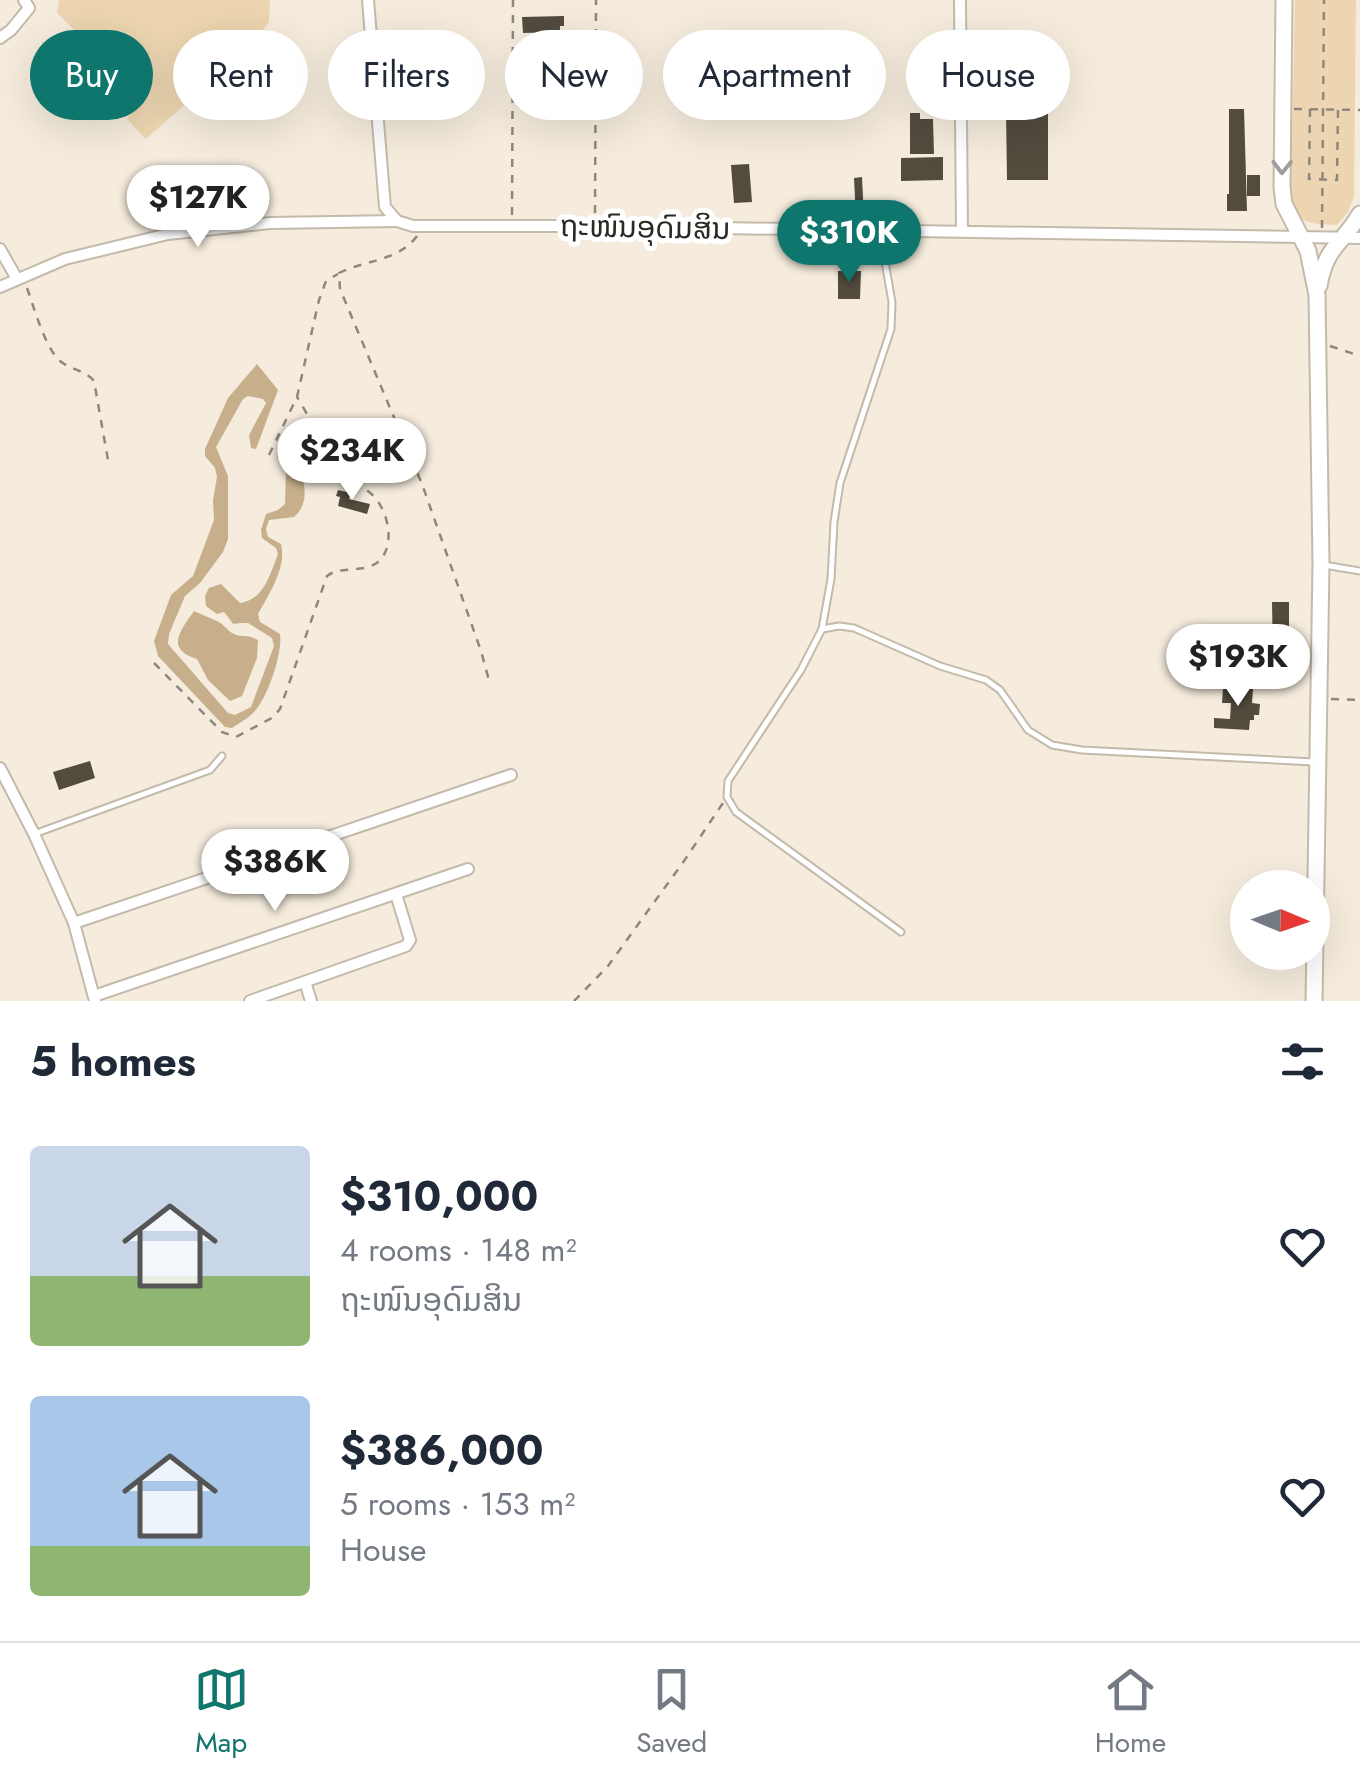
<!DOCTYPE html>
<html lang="en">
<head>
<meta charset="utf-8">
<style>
  :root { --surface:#fff; --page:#f6f6f7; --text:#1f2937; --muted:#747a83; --line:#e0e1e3; --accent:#0f766e }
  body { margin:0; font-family:Jost,"Noto Sans Lao",sans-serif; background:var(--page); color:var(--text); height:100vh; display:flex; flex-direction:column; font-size:38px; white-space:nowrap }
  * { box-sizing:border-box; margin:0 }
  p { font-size:32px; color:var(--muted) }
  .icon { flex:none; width:55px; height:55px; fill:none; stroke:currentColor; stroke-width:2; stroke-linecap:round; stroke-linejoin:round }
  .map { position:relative; height:1001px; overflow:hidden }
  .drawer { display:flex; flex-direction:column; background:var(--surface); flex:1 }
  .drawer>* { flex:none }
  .banner { position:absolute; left:30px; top:30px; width:1300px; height:90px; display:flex; gap:20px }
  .needle { width:65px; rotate:92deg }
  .fabs { position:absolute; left:1230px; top:870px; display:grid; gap:20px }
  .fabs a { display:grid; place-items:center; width:100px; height:100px; border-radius:50%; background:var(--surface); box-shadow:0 10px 40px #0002; font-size:50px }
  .price { position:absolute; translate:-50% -85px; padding:0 22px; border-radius:35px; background:#fff; color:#222; font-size:32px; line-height:65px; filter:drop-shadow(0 2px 5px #0008) }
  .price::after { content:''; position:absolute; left:50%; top:60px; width:30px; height:22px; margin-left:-15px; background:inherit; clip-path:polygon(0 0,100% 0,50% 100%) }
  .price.current { background:var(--accent); color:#fff }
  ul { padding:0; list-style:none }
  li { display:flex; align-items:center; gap:30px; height:250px; padding:0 30px }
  li span { display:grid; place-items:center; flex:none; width:280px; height:200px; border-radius:10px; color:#555 }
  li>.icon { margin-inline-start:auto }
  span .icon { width:120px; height:120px; fill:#fffc; stroke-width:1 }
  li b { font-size:42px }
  h2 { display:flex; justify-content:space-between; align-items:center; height:120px; padding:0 30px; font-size:42px }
  .chip { padding:0 35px; border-radius:45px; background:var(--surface); box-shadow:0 10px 40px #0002; font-size:35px; line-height:90px }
  .chip.current { background:var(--accent); color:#fff }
  .dock { display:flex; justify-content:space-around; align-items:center; height:140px; border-top:2px solid var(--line); background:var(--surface); font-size:28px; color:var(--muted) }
  .dock a { display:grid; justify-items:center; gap:5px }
  .dock .current { color:var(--accent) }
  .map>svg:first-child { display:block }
  .green { fill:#ecd5b0 }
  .water { fill:#c6af8a }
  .building { fill:#524b3e }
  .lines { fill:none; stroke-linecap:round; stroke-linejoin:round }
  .lane-casing { stroke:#c3baab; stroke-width:9 }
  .street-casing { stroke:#c3baab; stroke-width:14 }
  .secondary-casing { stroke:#c3baab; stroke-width:19 }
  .path { stroke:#8e877d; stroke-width:2.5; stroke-dasharray:8 8; stroke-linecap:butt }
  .lane { stroke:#fff; stroke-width:5 }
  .street { stroke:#fff; stroke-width:10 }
  .secondary { stroke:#fff; stroke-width:15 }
  .oneway { stroke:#a09e9c }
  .labels { text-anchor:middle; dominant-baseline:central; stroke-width:10; stroke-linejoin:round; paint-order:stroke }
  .street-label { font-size:30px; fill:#2c2823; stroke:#fff }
</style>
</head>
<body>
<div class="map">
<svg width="1360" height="1001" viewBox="0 0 1360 1001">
  <rect width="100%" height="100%" fill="#f5ecdd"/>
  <g class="green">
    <path d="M 59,0 L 270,0 L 269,22 L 249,47 L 146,139 L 127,119 L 136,104 L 130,94 L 122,96 L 107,75 L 101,56 L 57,13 Z"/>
    <path d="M 1295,0 L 1356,0 L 1354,196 L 1348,212 L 1337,225 C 1308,224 1296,225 1291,192 Z"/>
  </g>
  <g class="water">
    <path d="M 257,364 L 278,390 L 256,449 L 251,448 L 249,435 L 266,403 L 263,399 L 248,396 L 243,399 L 216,447 L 228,476 L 228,539 L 223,552 L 200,583 L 185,596 L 169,634 L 168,644 L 228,713 L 235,715 L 251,707 L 274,646 L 272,638 L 248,623 C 226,623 238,628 224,612 L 217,614 L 206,606 L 205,596 L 209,588 L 221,584 L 240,603 C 264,600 270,574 278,554 L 276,548 L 262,538 L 261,530 L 266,514 L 278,510 L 285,504 L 286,468 L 277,457 L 278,447 L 285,435 L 288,441 C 280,455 290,463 301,469 C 305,487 309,504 294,517 L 269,520 L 266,529 L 268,537 L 281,544 C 287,567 269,594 258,614 L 260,622 L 280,634 C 283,653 267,700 253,713 C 247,719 239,723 232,728 L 225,727 L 158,656 L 154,641 L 171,595 L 193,576 L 214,520 L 213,500 L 217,477 L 215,468 L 205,456 L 205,449 L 228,398 Z"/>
    <path d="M 194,611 C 202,615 211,618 219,622 C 224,625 227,630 232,633 C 243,639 246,633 258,640 L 257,658 L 242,696 L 230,701 L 208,680 L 197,659 C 164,649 181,630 194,611 Z"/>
  </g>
  <g class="building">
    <path d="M 564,16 L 564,26 L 560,26 L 560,32 L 523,33 L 522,17 Z"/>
    <path d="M 562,52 L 563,69 L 518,70 L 517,53 Z"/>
    <path d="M 1048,109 L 1048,180 L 1007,180 L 1006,110 Z"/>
    <path d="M 1229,109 L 1244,109 L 1247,211 L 1227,211 L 1227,194 L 1229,194 Z"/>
    <path d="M 910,113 L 920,113 L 920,119 L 933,119 L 934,154 L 910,154 Z"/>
    <path d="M 943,157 L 943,180 L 901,181 L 901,158 Z"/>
    <path d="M 749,164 L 752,202 L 734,203 L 731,165 Z"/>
    <rect x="1247" y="175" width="13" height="21"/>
    <path d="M 862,177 L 864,218 L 856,218 L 854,178 Z"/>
    <path d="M 838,271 L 861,271 L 860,299 L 838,299 Z"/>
    <path d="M 338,490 L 351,493 L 349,499 L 370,504 L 367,514 L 338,506 L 340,497 L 336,496 Z"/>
    <path d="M 1272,602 L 1289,602 L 1289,659 L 1273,659 Z"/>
    <path d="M 1223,688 L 1253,689 L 1252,703 L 1260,704 L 1259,715 L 1254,715 L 1254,720 L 1250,720 L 1249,730 L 1214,728 L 1214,718 L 1230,719 L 1231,703 L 1222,703 Z"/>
    <path d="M 90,761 L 95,778 L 59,790 L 53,772 Z"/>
  </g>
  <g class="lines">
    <g class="lane-casing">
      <g id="lane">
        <path d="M 880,233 L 892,302 L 891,329 L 840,483 L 834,522 L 831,579 L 822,629 L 801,670 L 728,781 L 727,797 L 736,812 L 901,932"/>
        <path d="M 1324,565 L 1360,571"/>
        <path d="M 822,629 L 839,626 L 854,628 L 940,666 L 986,680 L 1000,690 L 1028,730 L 1052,745 L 1082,750 L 1314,762"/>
        <path d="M 34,834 L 210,770 L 222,756"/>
      </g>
    </g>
    <g class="street-casing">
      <g id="street">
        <path d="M 368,0 L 385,207 L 397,221 L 413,226 L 595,226 L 1360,238"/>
        <path d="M 960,0 L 962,231"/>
        <path d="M 0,38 L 11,30 L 29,8 L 24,0"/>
        <path d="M 0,249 L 17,279"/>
        <path d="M 0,287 L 65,259 L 168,234 L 270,223 L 397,221"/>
        <path d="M 0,768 L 34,834 L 74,923 L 95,1001"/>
        <path d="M 74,923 L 511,775"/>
        <path d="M 305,982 L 311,1001"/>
        <path d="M 94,996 L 468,869"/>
        <path d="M 250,1001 L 406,946 L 410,940 L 396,894"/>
      </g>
    </g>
    <g class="secondary-casing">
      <g id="secondary">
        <path d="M 1284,0 L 1282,187 L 1284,204 L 1308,251 L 1317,295 L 1321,564 L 1314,1001"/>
        <path d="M 1319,286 C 1326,245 1343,244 1360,214"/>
      </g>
    </g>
    <g class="path">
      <path d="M 1294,109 L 1360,110"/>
      <path d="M 1310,109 L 1309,179 L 1337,180 L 1338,110"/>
      <path d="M 595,213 L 596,0"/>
      <path d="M 512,215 L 513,0"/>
      <path d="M 1322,228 L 1324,0"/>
      <path d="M 417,236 C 399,261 365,260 339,273 L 340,289 L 422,484 L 481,651 L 490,684"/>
      <path d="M 27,288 C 34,307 45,348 60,361 C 71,370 85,370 94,381 L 108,460"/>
      <path d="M 1330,346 L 1360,356"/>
      <path d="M 269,455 L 297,397 L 319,300 L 326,281 L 338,274"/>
      <path d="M 154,663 L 222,732 L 236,737 L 272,718 L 280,709 L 327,576 C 341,565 363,574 378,562 C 397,546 388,506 369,492 C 356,481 339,485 330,468 C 326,462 325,453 322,446 C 315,429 307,413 297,397"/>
      <path d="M 1331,699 L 1360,700"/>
      <path d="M 574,1001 L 608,966 L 684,861 L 723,803"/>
    </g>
    <use href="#lane" class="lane"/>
    <use href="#street" class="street"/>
    <use href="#secondary" class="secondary"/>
  </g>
  <defs><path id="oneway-chevron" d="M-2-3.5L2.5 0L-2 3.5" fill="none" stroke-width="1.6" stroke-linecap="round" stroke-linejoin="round" transform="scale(2.5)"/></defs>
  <use class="oneway" href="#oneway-chevron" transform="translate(1282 167) rotate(91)"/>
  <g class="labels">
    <g class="street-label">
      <text transform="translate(645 227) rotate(1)">ຖະໜົນອຸດົມສິນ</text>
    </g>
  </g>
</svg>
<div class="fabs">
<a><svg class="needle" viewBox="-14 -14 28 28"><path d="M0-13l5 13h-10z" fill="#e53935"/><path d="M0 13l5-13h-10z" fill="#747a83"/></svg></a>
</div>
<b class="price" style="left:198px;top:250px">$127K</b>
<b class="price current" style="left:849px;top:285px">$310K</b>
<b class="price" style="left:352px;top:503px">$234K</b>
<b class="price" style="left:1238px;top:709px">$193K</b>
<b class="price" style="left:275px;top:914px">$386K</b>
<div class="banner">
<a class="chip current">Buy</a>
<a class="chip">Rent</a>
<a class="chip">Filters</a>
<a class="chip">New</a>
<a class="chip">Apartment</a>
<a class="chip">House</a>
</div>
</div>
<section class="drawer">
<h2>5 homes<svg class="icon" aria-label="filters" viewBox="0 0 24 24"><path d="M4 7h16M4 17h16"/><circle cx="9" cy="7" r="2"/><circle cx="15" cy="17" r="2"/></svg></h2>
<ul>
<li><span style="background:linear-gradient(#c9d6e8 65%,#8fb573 0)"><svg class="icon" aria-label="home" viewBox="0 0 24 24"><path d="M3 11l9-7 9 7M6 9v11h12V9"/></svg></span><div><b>$310,000</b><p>4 rooms · 148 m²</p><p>ຖະໜົນອຸດົມສິນ</p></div><svg class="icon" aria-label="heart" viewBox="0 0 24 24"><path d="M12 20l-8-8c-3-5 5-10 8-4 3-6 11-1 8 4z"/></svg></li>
<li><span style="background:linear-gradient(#a9c7e8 75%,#8fb573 0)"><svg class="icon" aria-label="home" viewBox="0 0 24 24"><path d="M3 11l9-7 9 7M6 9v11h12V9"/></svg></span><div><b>$386,000</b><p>5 rooms · 153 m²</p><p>House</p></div><svg class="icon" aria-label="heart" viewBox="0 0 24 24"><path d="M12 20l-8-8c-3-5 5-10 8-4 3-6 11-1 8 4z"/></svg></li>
</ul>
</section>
<nav class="dock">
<a class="current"><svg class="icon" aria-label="map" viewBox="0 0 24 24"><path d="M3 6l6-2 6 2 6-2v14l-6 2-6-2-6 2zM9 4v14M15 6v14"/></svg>Map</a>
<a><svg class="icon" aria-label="saved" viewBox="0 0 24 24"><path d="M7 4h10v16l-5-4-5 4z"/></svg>Saved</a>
<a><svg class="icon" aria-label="home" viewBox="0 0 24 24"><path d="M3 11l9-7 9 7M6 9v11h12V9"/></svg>Home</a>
</nav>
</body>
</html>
